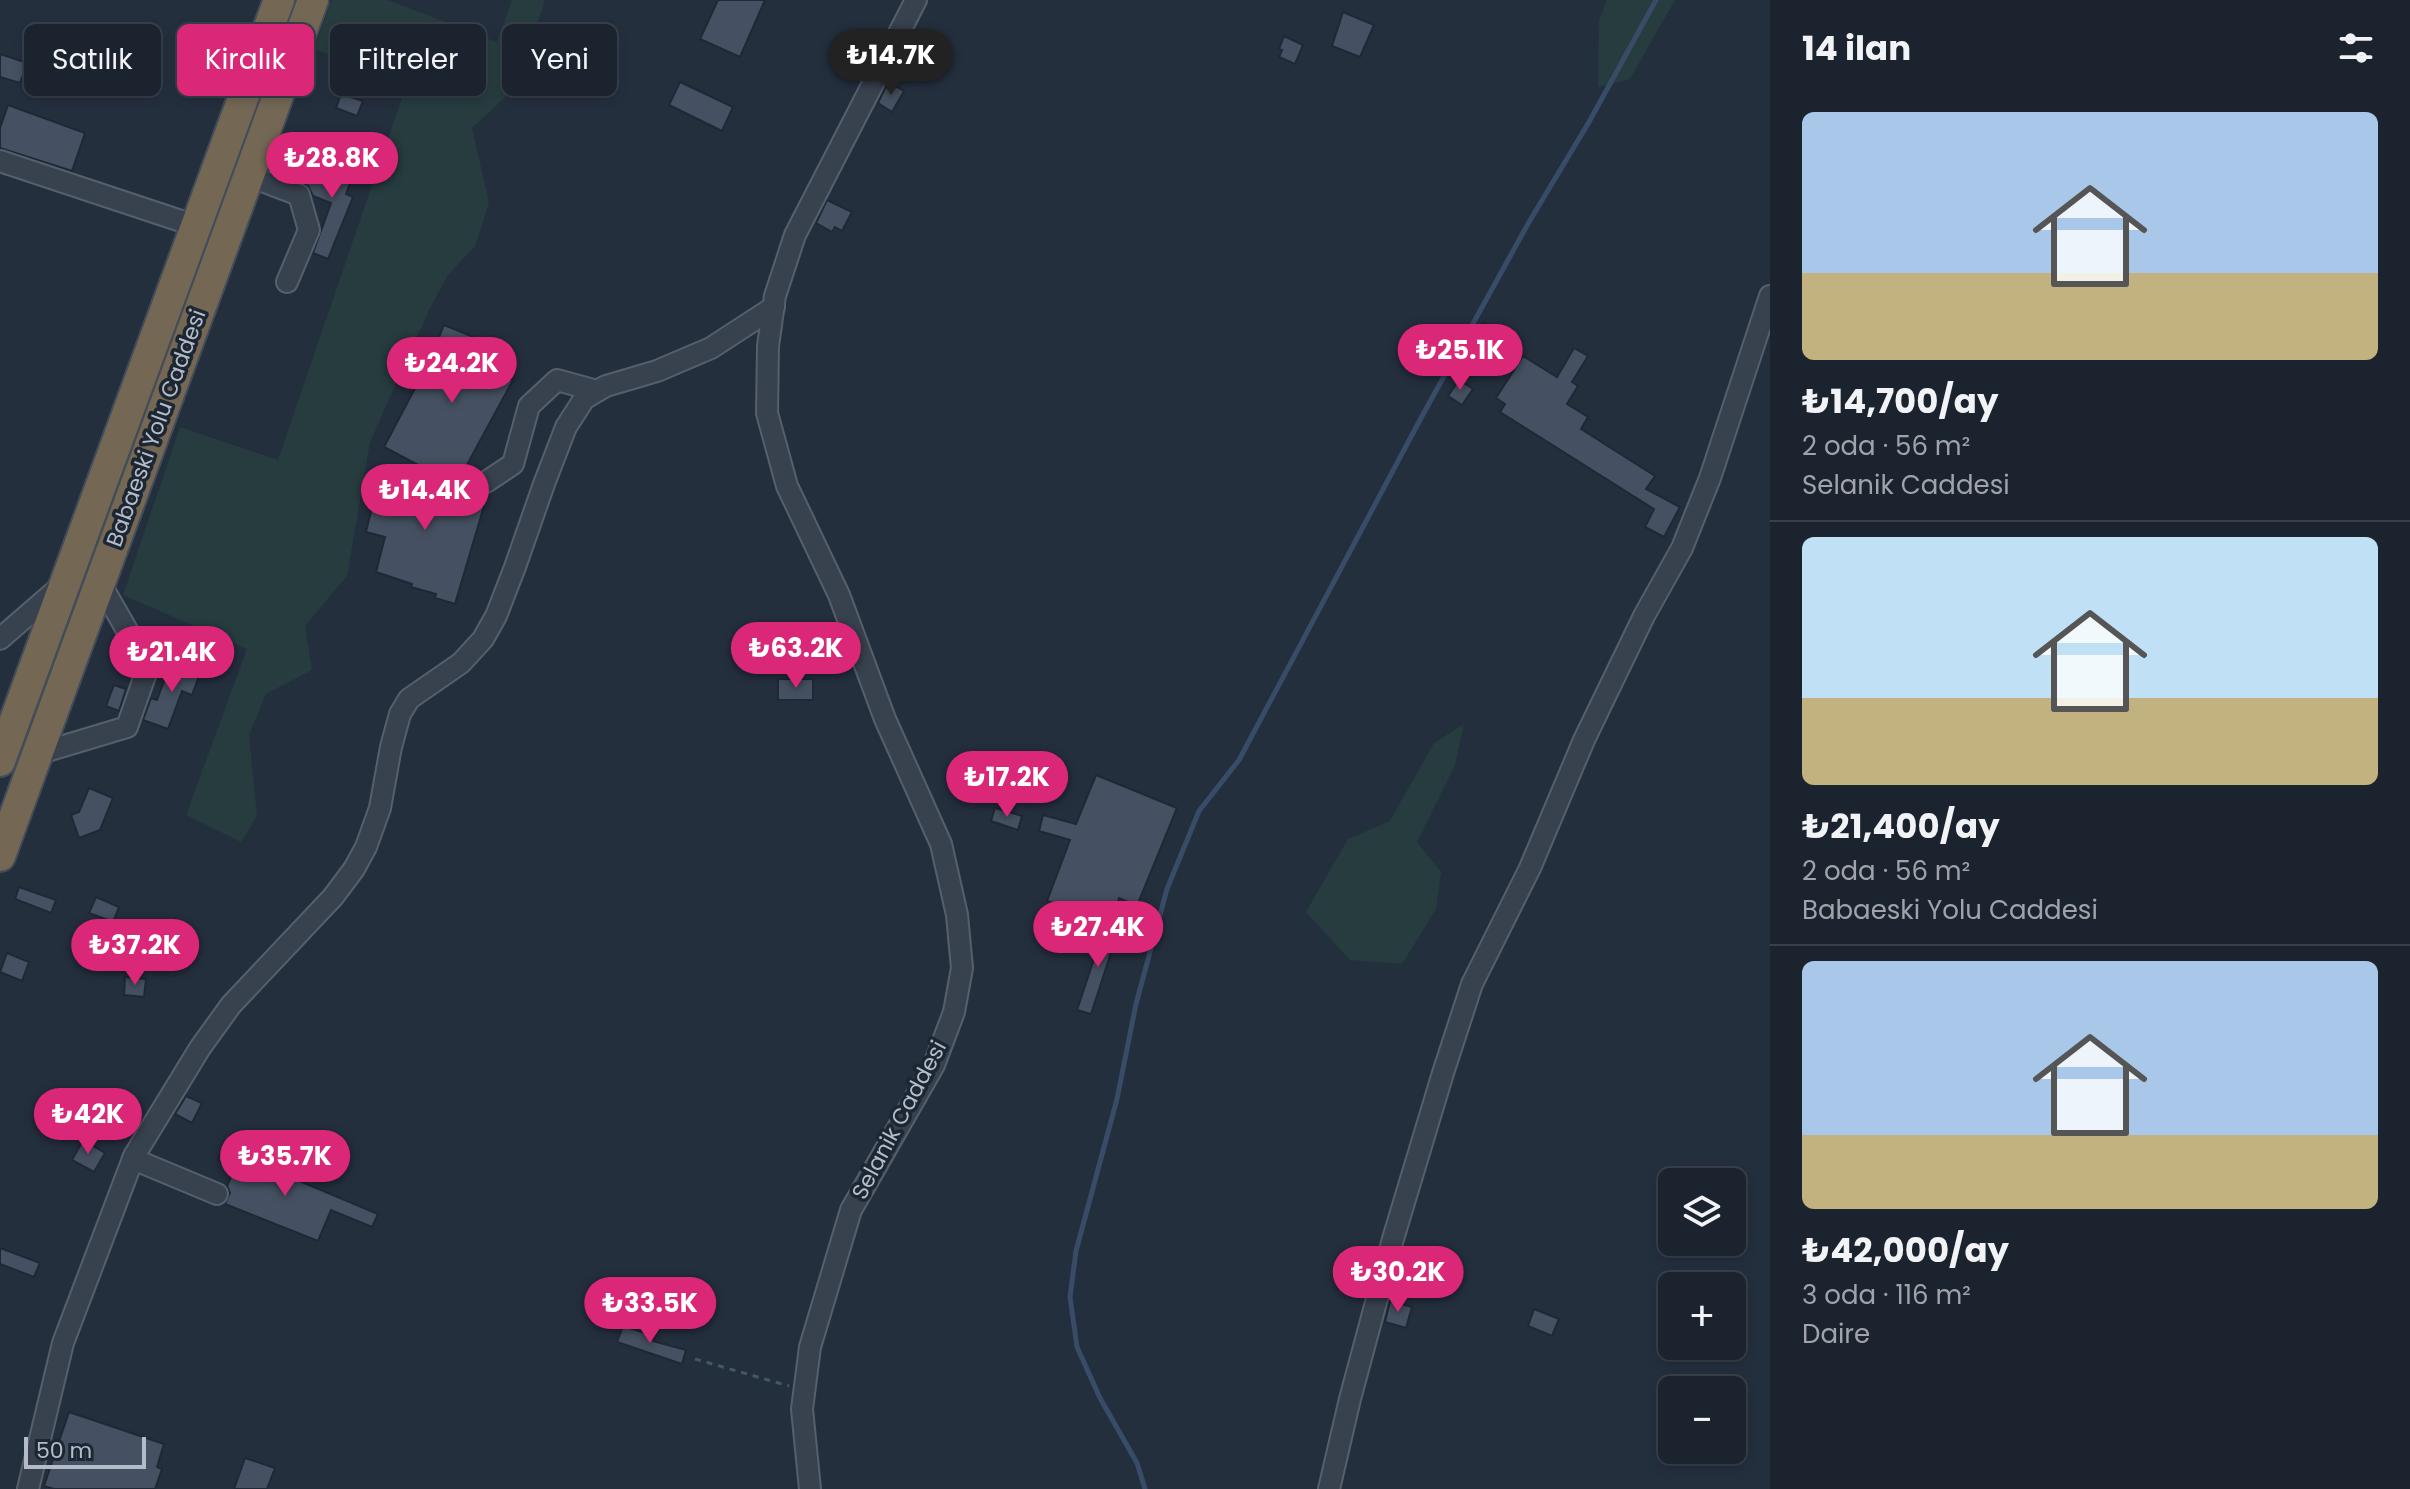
<!DOCTYPE html>
<html lang="tr">
<head>
<meta charset="utf-8">
<style>
  :root { --surface:#1b232e; --page:#242b36; --text:#f1f3f6; --muted:#a0a4aa; --line:#39404a; --accent:#db2777 }
  body { margin:0; font-family:Poppins,sans-serif; background:var(--page); color:var(--text); height:100vh; display:flex; flex-direction:column; font-size:30px; white-space:nowrap }
  * { box-sizing:border-box; margin:0 }
  p { font-size:26px; color:var(--muted) }
  .icon { flex:none; width:44px; height:44px; fill:none; stroke:currentColor; stroke-width:2; stroke-linecap:round; stroke-linejoin:round }
  .map { position:relative; flex:1; overflow:hidden }
  .drawer { display:flex; flex-direction:column; background:var(--surface); width:640px }
  .drawer>* { flex:none }
  .guide { position:absolute; left:24px; top:24px; width:760px; height:72px; display:flex; gap:16px }
  .buttons { position:absolute; left:1658px; top:1168px; display:grid; gap:16px }
  .buttons a { display:grid; place-items:center; width:88px; height:88px; border-radius:12px; background:var(--surface); box-shadow:0 4px 12px #0003,0 0 0 2px var(--line); font-size:40px }
  .scale { position:absolute; left:24px; bottom:20px; width:122px; box-sizing:border-box; padding-left:8px; border:4px solid #b4bcc9; border-top:0; font-size:22px; line-height:28px; white-space:nowrap; color:#b4bcc9; -webkit-text-stroke:6px #1d2633; paint-order:stroke }
  .price { position:absolute; translate:-50% -68px; padding:0 18px; border-radius:28px; background:var(--accent); color:#fff; font-size:26px; line-height:52px; filter:drop-shadow(0 2px 4px #0008) }
  .price::after { content:''; position:absolute; left:50%; top:48px; width:24px; height:18px; margin-left:-12px; background:inherit; clip-path:polygon(0 0,100% 0,50% 100%) }
  .price.selected { background:#222; color:#fff }
  ul { padding:0; list-style:none }
  li { display:grid; align-content:center; gap:16px; height:424px; padding:0 32px }
  li+li { border-top:2px solid var(--line) }
  li span { display:grid; place-items:center; height:248px; border-radius:12px; color:#555 }
  li>.icon { margin-inline-start:auto }
  span .icon { width:144px; height:144px; fill:#fffc; stroke-width:1 }
  li b { font-size:34px }
  h2 { display:flex; justify-content:space-between; align-items:center; height:96px; padding:0 32px; font-size:34px }
  .tag { padding:0 28px; border-radius:12px; background:var(--surface); box-shadow:0 4px 12px #0003,0 0 0 2px var(--line); font-size:28px; line-height:72px }
  .tag.selected { background:var(--accent); color:#fff }
  main { display:flex; flex:1; min-height:0 }
  .map>svg:first-child { display:block }
  .green { fill:#263c3f }
  .lines { fill:none; stroke-linecap:round; stroke-linejoin:round }
  .stream { stroke:#394c67; stroke-width:5 }
  .building { fill:#455162; stroke:#1f2835; stroke-width:2 }
  .minor-casing { stroke:#565f6c; stroke-width:24 }
  .highway-casing { stroke:#434c59; stroke-width:34 }
  .path { stroke:#44595c; stroke-width:3; stroke-dasharray:6 6; stroke-linecap:butt }
  .minor { stroke:#38414e; stroke-width:20 }
  .highway { stroke:#746855; stroke-width:30 }
  .labels { text-anchor:middle; dominant-baseline:central; stroke-width:7; stroke-linejoin:round; paint-order:stroke }
  .street-label { font-size:22px; fill:#b4bcc9; stroke:#1d2633 }
</style>
</head>
<body>
<main>
<div class="map">
<svg width="1770" height="1489" viewBox="0 0 1770 1489">
  <rect width="100%" height="100%" fill="#242f3e"/>
  <g class="green">
    <path d="M 332,0 L 388,0 L 497,42 L 512,0 L 545,0 L 517,86 L 472,128 L 489,203 L 475,246 L 448,275 L 430,308 L 370,442 L 347,576 L 305,626 L 312,670 L 266,694 L 249,735 L 257,816 L 241,842 L 186,815 L 247,649 L 123,595 L 180,427 L 278,460 L 407,83 L 314,49 Z"/>
    <path d="M 1607,0 L 1675,0 L 1630,79 L 1598,87 L 1599,20 Z"/>
    <path d="M 1464,724 L 1455,765 L 1417,842 L 1441,872 L 1436,909 L 1402,964 L 1350,960 L 1306,912 L 1348,839 L 1390,821 L 1434,743 Z"/>
  </g>
  <g class="lines">
    <path class="stream" d="M 1145,1489 L 1137,1463 L 1100,1398 L 1077,1347 L 1070,1297 L 1076,1251 L 1117,1099 L 1136,1004 L 1167,889 L 1199,811 L 1239,760 L 1421,418 L 1529,222 L 1589,122 L 1656,0"/>
  </g>
  <g class="building">
    <path d="M 718,0 L 765,0 L 740,57 L 700,39 Z"/>
    <path d="M 1343,12 L 1374,25 L 1360,57 L 1332,46 Z"/>
    <path d="M 1284,36 L 1303,45 L 1295,64 L 1279,57 L 1282,50 L 1279,49 Z"/>
    <path d="M 0,54 L 27,63 L 20,83 L 0,77 Z"/>
    <path d="M 680,82 L 733,107 L 722,131 L 669,105 Z"/>
    <path d="M 888,82 L 904,91 L 892,112 L 878,103 Z"/>
    <path d="M 341,94 L 363,101 L 357,116 L 336,108 Z"/>
    <path d="M 8,105 L 85,133 L 72,171 L 0,148 L 0,128 Z"/>
    <path d="M 339,152 L 359,160 L 346,194 L 353,197 L 328,259 L 313,253 L 331,203 L 313,196 L 308,186 L 294,179 L 298,170 L 328,182 Z"/>
    <path d="M 827,200 L 852,212 L 842,231 L 835,227 L 832,232 L 816,223 Z"/>
    <path d="M 1484,322 L 1501,332 L 1485,358 L 1468,348 Z"/>
    <path d="M 444,325 L 513,353 L 502,375 L 513,380 L 456,485 L 384,447 L 440,341 L 438,340 Z"/>
    <path d="M 1574,348 L 1588,356 L 1572,382 L 1578,386 L 1567,404 L 1588,417 L 1581,429 L 1655,476 L 1646,489 L 1680,507 L 1664,537 L 1645,527 L 1654,509 L 1500,412 L 1505,404 L 1496,398 L 1523,356 L 1557,377 Z"/>
    <path d="M 1459,380 L 1473,389 L 1462,405 L 1448,396 Z"/>
    <path d="M 381,470 L 487,496 L 455,604 L 435,598 L 436,594 L 411,587 L 412,584 L 376,572 L 385,537 L 366,532 Z"/>
    <path d="M 172,660 L 201,671 L 192,695 L 182,691 L 168,729 L 143,720 L 151,698 L 157,700 Z"/>
    <rect x="778" y="679" width="35" height="21"/>
    <path d="M 114,685 L 126,689 L 119,711 L 106,706 Z"/>
    <path d="M 1096,775 L 1177,808 L 1137,906 L 1119,898 L 1111,922 L 1047,901 L 1070,840 L 1039,831 L 1043,815 L 1076,824 Z"/>
    <path d="M 89,788 L 113,798 L 100,830 L 79,838 L 71,815 L 79,812 Z"/>
    <path d="M 995,808 L 1022,816 L 1018,830 L 991,821 Z"/>
    <path d="M 19,887 L 56,900 L 51,913 L 15,899 Z"/>
    <path d="M 96,897 L 119,907 L 113,922 L 89,913 Z"/>
    <path d="M 1106,923 L 1119,928 L 1091,1014 L 1077,1010 Z"/>
    <path d="M 7,953 L 29,962 L 22,981 L 0,972 Z"/>
    <path d="M 125,977 L 146,979 L 144,997 L 124,995 Z"/>
    <path d="M 186,1096 L 202,1103 L 192,1123 L 175,1114 Z"/>
    <path d="M 83,1140 L 105,1153 L 94,1172 L 72,1160 Z"/>
    <path d="M 224,1147 L 236,1152 L 235,1154 L 378,1214 L 372,1227 L 331,1210 L 318,1241 L 225,1204 L 230,1193 L 227,1186 L 235,1168 L 218,1160 Z"/>
    <path d="M 0,1248 L 40,1263 L 34,1277 L 0,1264 Z"/>
    <path d="M 1390,1301 L 1412,1307 L 1406,1328 L 1385,1322 Z"/>
    <path d="M 1534,1309 L 1559,1319 L 1552,1336 L 1528,1326 Z"/>
    <path d="M 623,1326 L 655,1336 L 653,1341 L 686,1350 L 682,1364 L 617,1342 Z"/>
    <path d="M 69,1412 L 164,1444 L 157,1467 L 162,1469 L 155,1489 L 54,1489 L 44,1486 Z"/>
    <path d="M 245,1458 L 275,1468 L 267,1489 L 234,1489 Z"/>
  </g>
  <g class="lines">
    <g class="minor-casing">
      <g id="minor">
        <path d="M 0,161 L 196,226"/>
        <path d="M 249,176 L 299,195 L 309,230 L 287,282"/>
        <path d="M 486,482 L 513,464 L 529,406 L 557,380 L 597,391"/>
        <path d="M 0,639 L 61,586"/>
        <path d="M 37,754 L 127,727 L 148,667 L 100,583"/>
        <path d="M 133,1159 L 217,1194"/>
        <path d="M 28,1489 L 63,1343 L 134,1156 L 200,1048 L 231,1005 L 333,897 L 354,869 L 366,847 L 380,808 L 391,747 L 400,714 L 409,699 L 461,663 L 483,639 L 496,616 L 515,567 L 544,484 L 566,427 L 584,399 L 597,391 L 606,386 L 657,371 L 711,348 L 774,307"/>
        <path d="M 810,1489 L 802,1409 L 810,1347 L 851,1210 L 934,1065 L 954,1012 L 962,968 L 957,915 L 941,844 L 885,719 L 839,595 L 787,486 L 767,413 L 768,346 L 775,296 L 795,235 L 916,0"/>
        <path d="M 1329,1489 L 1350,1399 L 1393,1239 L 1443,1073 L 1472,984 L 1530,868 L 1584,740 L 1644,616 L 1682,548 L 1710,478 L 1770,296"/>
      </g>
    </g>
    <g class="highway-casing">
      <g id="highway">
        <path d="M 0,761 L 279,0"/>
        <path d="M 0,856 L 313,0"/>
      </g>
    </g>
    <path class="path" d="M 695,1359 L 789,1386"/>
    <use href="#minor" class="minor"/>
    <use href="#highway" class="highway"/>
  </g>
  <g class="labels">
    <g class="street-label">
      <text transform="translate(156 428) rotate(-70)">Babaeski Yolu Caddesi</text>
      <text transform="translate(899 1120) rotate(-62)">Selanik Caddesi</text>
    </g>
  </g>
</svg>
<div class="buttons">
<a><svg class="icon" aria-label="layers" viewBox="0 0 24 24"><path d="M12 4l9 5-9 5-9-5zM3 14l9 5 9-5"/></svg></a>
<a>+</a>
<a>−</a>
</div>
<div class="scale">50 m</div>
<b class="price selected" style="left:891px;top:97px">₺14.7K</b>
<b class="price" style="left:332px;top:200px">₺28.8K</b>
<b class="price" style="left:1460px;top:392px">₺25.1K</b>
<b class="price" style="left:452px;top:405px">₺24.2K</b>
<b class="price" style="left:425px;top:532px">₺14.4K</b>
<b class="price" style="left:796px;top:690px">₺63.2K</b>
<b class="price" style="left:172px;top:694px">₺21.4K</b>
<b class="price" style="left:1007px;top:819px">₺17.2K</b>
<b class="price" style="left:1098px;top:969px">₺27.4K</b>
<b class="price" style="left:135px;top:987px">₺37.2K</b>
<b class="price" style="left:88px;top:1156px">₺42K</b>
<b class="price" style="left:285px;top:1198px">₺35.7K</b>
<b class="price" style="left:1398px;top:1314px">₺30.2K</b>
<b class="price" style="left:650px;top:1345px">₺33.5K</b>
<div class="guide">
<a class="tag">Satılık</a>
<a class="tag selected">Kiralık</a>
<a class="tag">Filtreler</a>
<a class="tag">Yeni</a>
</div>
</div>
<section class="drawer">
<h2>14 ilan<svg class="icon" aria-label="filters" viewBox="0 0 24 24"><path d="M4 7h16M4 17h16"/><circle cx="9" cy="7" r="2"/><circle cx="15" cy="17" r="2"/></svg></h2>
<ul>
<li><span style="background:linear-gradient(#a9c7e8 65%,#c2b280 0)"><svg class="icon" aria-label="home" viewBox="0 0 24 24"><path d="M3 11l9-7 9 7M6 9v11h12V9"/></svg></span><div><b>₺14,700/ay</b><p>2 oda · 56 m²</p><p>Selanik Caddesi</p></div></li>
<li><span style="background:linear-gradient(#bfe0f5 65%,#c2b280 0)"><svg class="icon" aria-label="home" viewBox="0 0 24 24"><path d="M3 11l9-7 9 7M6 9v11h12V9"/></svg></span><div><b>₺21,400/ay</b><p>2 oda · 56 m²</p><p>Babaeski Yolu Caddesi</p></div></li>
<li><span style="background:linear-gradient(#a9c7e8 70%,#c2b280 0)"><svg class="icon" aria-label="home" viewBox="0 0 24 24"><path d="M3 11l9-7 9 7M6 9v11h12V9"/></svg></span><div><b>₺42,000/ay</b><p>3 oda · 116 m²</p><p>Daire</p></div></li>
</ul>
</section>
</main>
</body>
</html>
